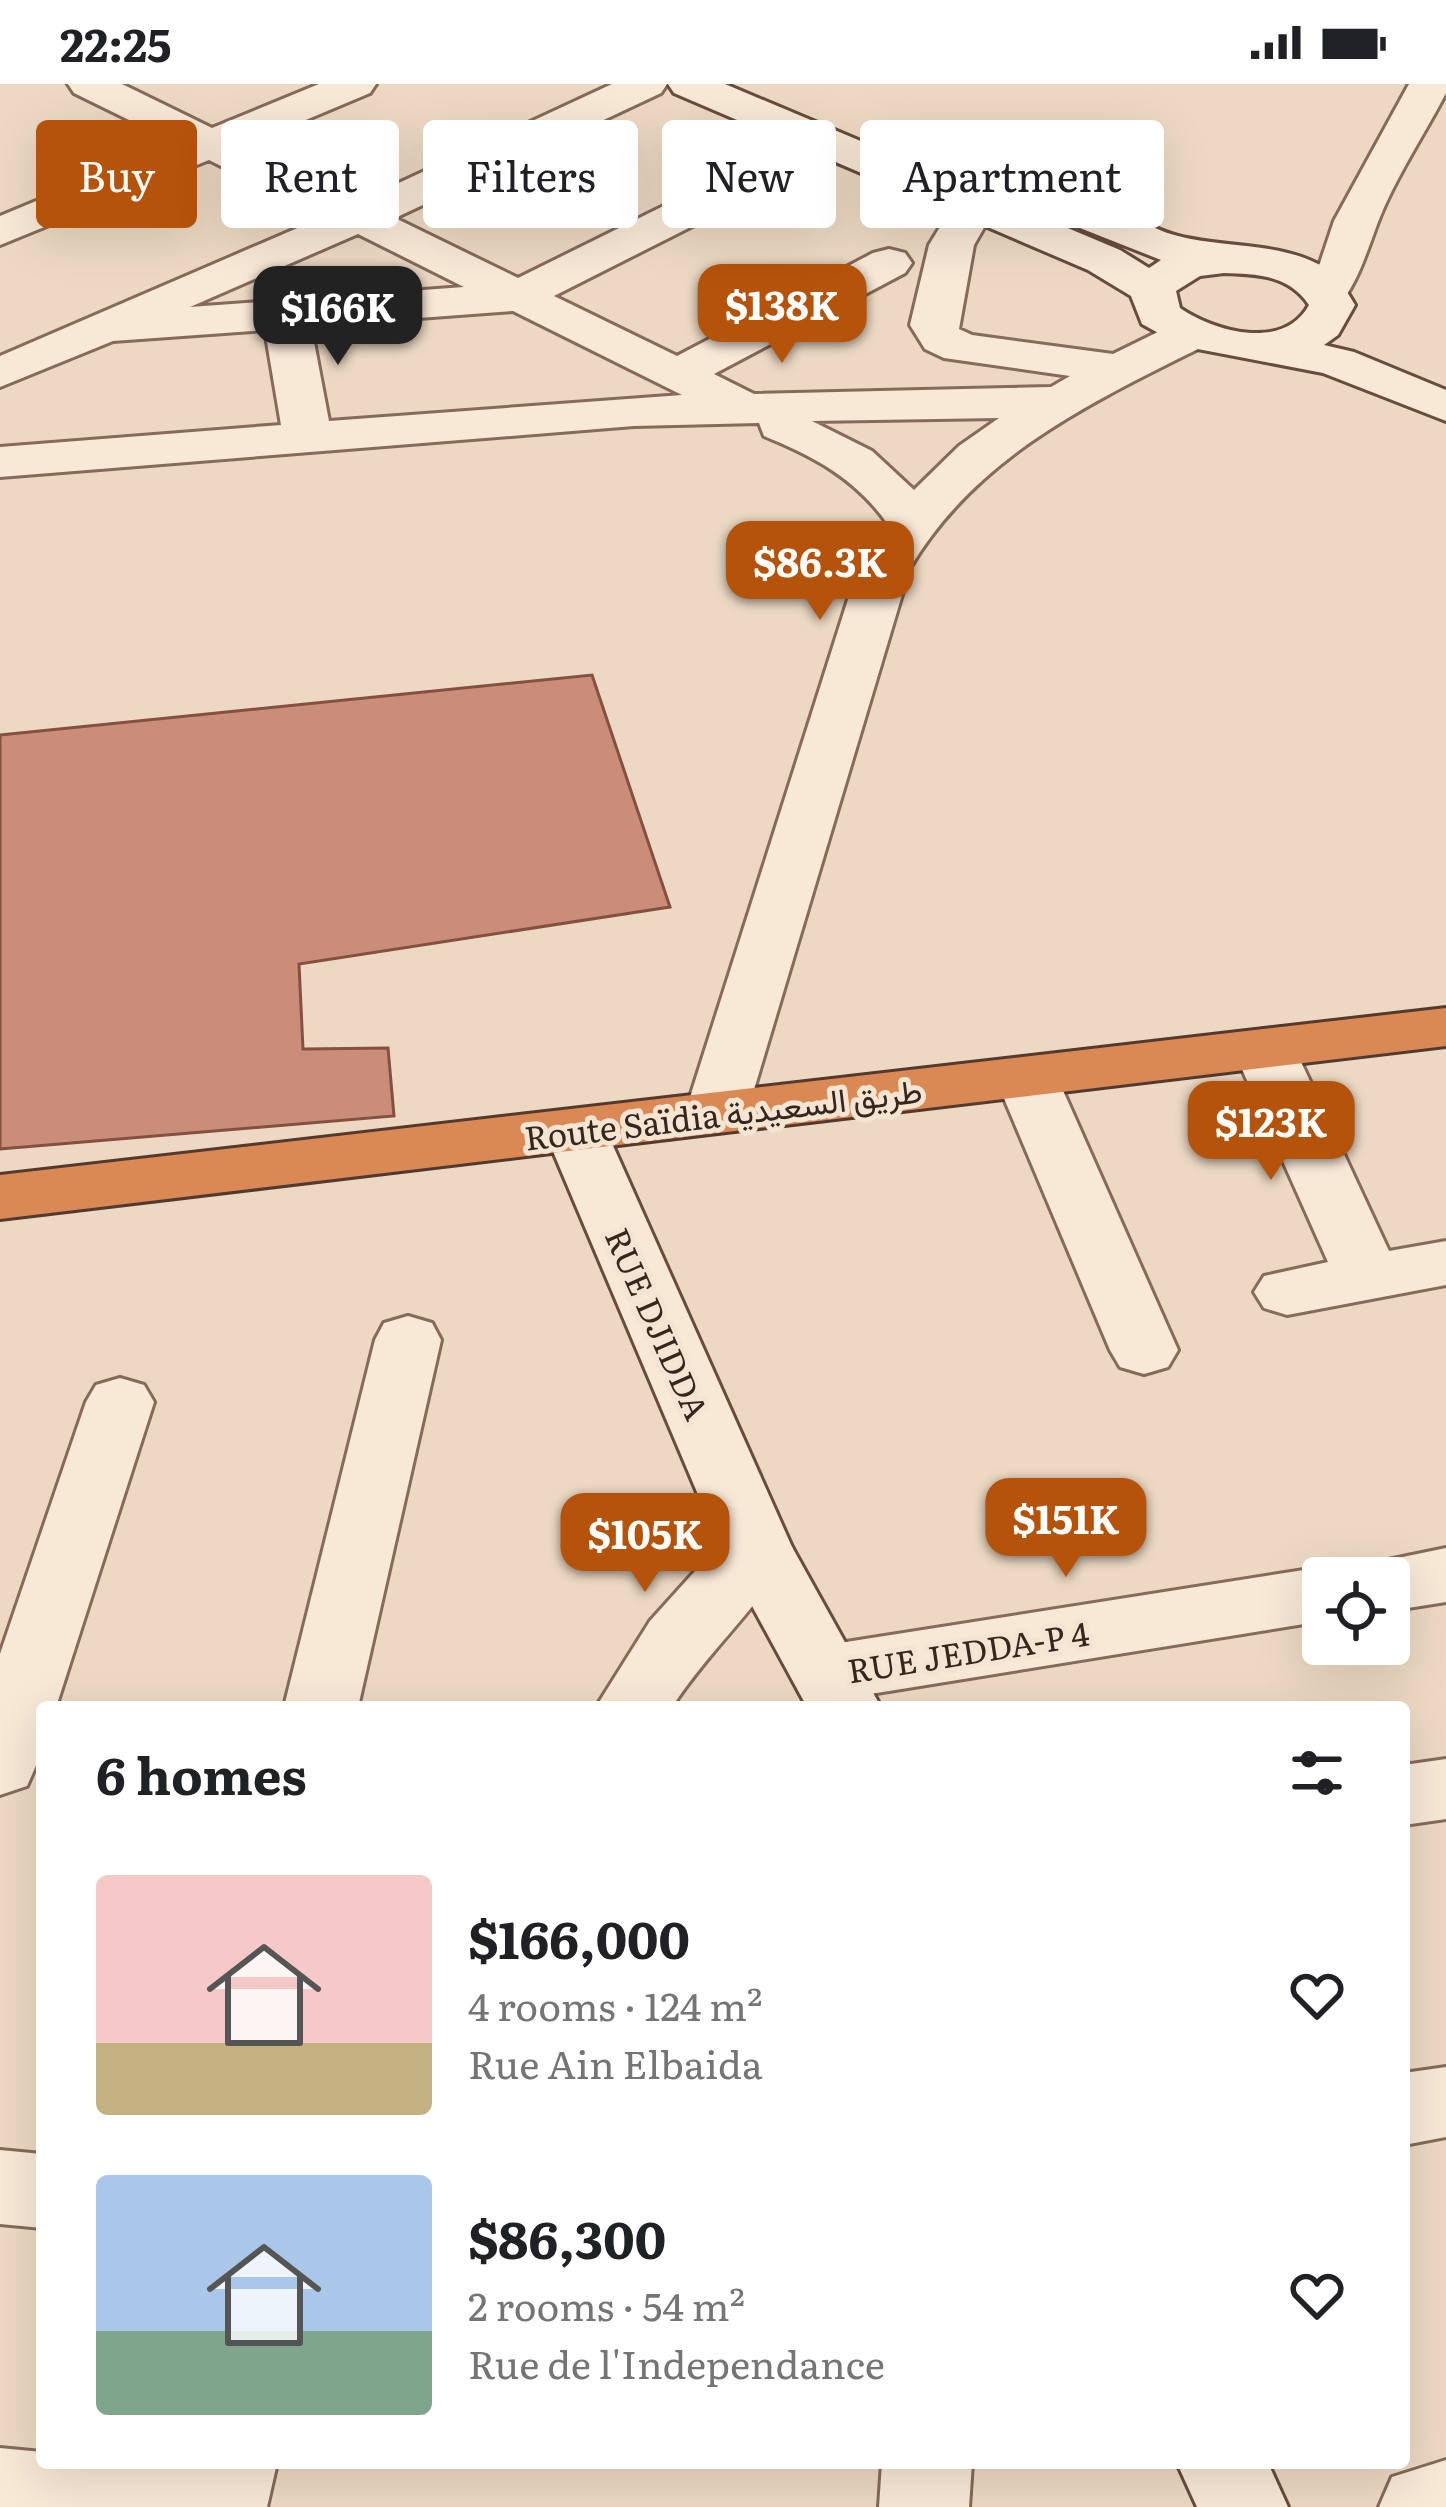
<!DOCTYPE html>
<html lang="en">
<head>
<meta charset="utf-8">
<style>
  :root { --surface:#fff; --page:#f6f6f6; --text:#202124; --muted:#757577; --accent:#b45309 }
  body { margin:0; font-family:Literata,Vazirmatn,serif; background:var(--page); color:var(--text); height:100vh; display:flex; flex-direction:column; font-size:45px; white-space:nowrap }
  * { box-sizing:border-box; margin:0 }
  p { font-size:39px; color:var(--muted) }
  .icon { flex:none; width:66px; height:66px; fill:none; stroke:currentColor; stroke-width:2; stroke-linecap:round; stroke-linejoin:round }
  .map { position:relative; flex:1; overflow:hidden }
  .side { position:absolute; left:36px; top:1617px; width:1374px; height:768px; display:flex; flex-direction:column; background:var(--surface); border-radius:12px; box-shadow:0 12px 48px #0002 }
  .side>* { flex:none }
  .top-card { position:absolute; left:36px; top:36px; width:1374px; height:108px; display:flex; gap:24px }
  .controls { position:absolute; left:1302px; top:1473px; display:grid; gap:24px }
  .controls a { display:grid; place-items:center; width:108px; height:108px; border-radius:12px; background:var(--surface); box-shadow:0 12px 48px #0002; font-size:60px }
  .price { position:absolute; translate:-50% -102px; padding:0 27px; border-radius:24px; background:var(--accent); color:#fff; font-size:39px; line-height:78px; filter:drop-shadow(0 3px 6px #0008) }
  .price::after { content:''; position:absolute; left:50%; top:72px; width:36px; height:27px; margin-left:-18px; background:inherit; clip-path:polygon(0 0,100% 0,50% 100%) }
  .price.current { background:#222; color:#fff }
  ul { padding:0; list-style:none }
  li { display:flex; align-items:center; gap:36px; height:300px; padding:0 60px }
  li span { display:grid; place-items:center; flex:none; width:336px; height:240px; border-radius:12px; color:#555 }
  li>.icon { margin-inline-start:auto }
  span .icon { width:144px; height:144px; fill:#fffc; stroke-width:1 }
  li b { font-size:51px }
  h2 { display:flex; justify-content:space-between; align-items:center; height:144px; padding:0 60px; font-size:51px }
  .pill { padding:0 42px; border-radius:12px; background:var(--surface); box-shadow:0 12px 48px #0002; font-size:42px; line-height:108px }
  .pill.current { background:var(--accent); color:#fff }
  .status { display:flex; justify-content:space-between; align-items:center; height:84px; padding:0 60px; background:var(--surface); direction:ltr }
  .status svg { height:33px; fill:currentColor }
  .map>svg:first-child { display:block }
  .building { fill:#ca8d79; stroke:#855040; stroke-width:3 }
  .lines { fill:none; stroke-linecap:round; stroke-linejoin:round }
  .street-casing { stroke:#866a5a; stroke-width:6 }
  .secondary-casing { stroke:#684c3d; stroke-width:6 }
  .highway-casing { stroke:#543a2e; stroke-width:6 }
  .street { fill:#f8e8d6; fill-rule:evenodd }
  .secondary { fill:#f8e8d6; fill-rule:evenodd }
  .highway { fill:#da8955; fill-rule:evenodd }
  .labels { text-anchor:middle; dominant-baseline:central; stroke-width:10; stroke-linejoin:round; paint-order:stroke }
  .street-label { font-size:33px; fill:#37261e; stroke:#f4e5d2 }
</style>
</head>
<body>
<div class="status"><b>22:25</b><svg viewBox="0 0 49 12"><path d="M0 12V9h3v3zM5 12V6h3v6zM10 12V3h3v9zM15 12V0h3v12zM26 1h20v11H26zM47 4h2v5h-2z"/></svg></div>
<div class="map">
<svg width="1446" height="2423" viewBox="0 0 1446 2423">
  <rect width="100%" height="100%" fill="#edd9c3"/>
  <path class="building" d="M 592,591 L 670,823 L 299,880 L 303,965 L 388,964 L 394,1032 L 0,1065 L 0,651 Z"/>
  <g class="lines">
    <g class="street-casing">
      <g id="street">
        <path d="M 68,0 L 122,0 L 212,44 L 319,0 L 376,0 L 370,9 L 246,61 L 360,117 L 612,0 L 667,0 L 661,9 L 395,134 L 518,194 L 811,49 L 826,45 L 841,49 L 847,58 L 841,67 L 554,212 L 677,272 L 873,169 L 889,165 L 905,169 L 912,179 L 905,189 L 714,290 L 754,310 L 1051,303 L 1070,292 L 944,274 L 925,265 L 910,241 L 929,161 L 959,112 L 975,108 L 991,112 L 997,121 L 974,161 L 959,245 L 972,251 L 1113,270 L 1172,241 L 1189,237 L 1206,241 L 1212,251 L 1206,261 C 1092,318 977,371 910,484 L 747,1029 L 738,1043 L 716,1049 L 694,1043 L 685,1029 L 858,484 L 887,439 C 855,394 813,372 764,352 L 759,339 L 634,342 L 0,393 L 0,363 L 281,341 L 265,246 L 113,257 L 0,303 L 0,272 L 323,133 L 209,76 L 0,161 L 0,132 L 176,59 L 74,9 ZM 358,150 L 464,203 L 190,223 ZM 513,227 L 682,311 L 329,337 L 311,242 ZM 999,334 L 959,362 L 914,406 L 872,367 L 812,337 Z"/>
        <path d="M 1409,0 L 1446,0 L 1446,9 C 1424,51 1395,94 1378,138 C 1367,167 1360,192 1342,218 L 1326,222 L 1310,218 L 1303,208 L 1320,179 L 1334,137 Z"/>
        <path d="M 1264,945 L 1286,951 L 1295,965 L 1389,1167 L 1446,1157 L 1446,1201 L 1287,1231 L 1264,1224 L 1254,1208 L 1264,1192 L 1328,1178 L 1233,965 L 1242,951 Z"/>
        <path d="M 1026,973 L 1048,979 L 1057,993 L 1178,1266 L 1168,1283 L 1144,1290 L 1120,1283 L 1110,1266 L 995,993 L 1004,979 Z"/>
        <path d="M 408,1232 L 432,1239 L 441,1256 L 358,1623 L 284,1623 L 375,1256 L 384,1239 Z"/>
        <path d="M 120,1294 L 144,1301 L 154,1318 L 56,1623 L 42,1623 L 42,1668 L 27,1702 L 0,1711 L 0,1570 L 86,1318 L 96,1301 Z"/>
        <path d="M 757,1438 L 782,1446 L 793,1465 C 762,1520 708,1567 672,1623 L 596,1623 L 650,1537 L 732,1446 Z"/>
        <path d="M 1446,1464 L 1446,1518 L 1389,1527 L 1389,1494 L 1356,1494 L 1364,1481 Z"/>
        <path d="M 1323,1483 L 1350,1494 L 1323,1494 L 1323,1537 L 827,1617 L 801,1609 L 790,1589 L 801,1569 L 827,1561 Z"/>
        <path d="M 1446,1675 L 1446,1735 L 1404,1741 L 1404,1681 Z"/>
        <path d="M 1446,1983 L 1446,2053 L 1404,2061 L 1404,1989 Z"/>
        <path d="M 0,2066 L 42,2070 L 42,2144 L 0,2140 Z"/>
        <path d="M 0,2364 L 42,2368 L 42,2379 L 164,2379 L 186,2384 L 187,2379 L 277,2379 L 267,2423 L 0,2423 Z"/>
        <path d="M 1446,2376 L 1446,2423 L 1379,2423 L 1392,2393 Z"/>
        <path d="M 882,2379 L 972,2379 L 969,2423 L 879,2423 Z"/>
      </g>
    </g>
    <g class="secondary-casing">
      <g id="secondary">
        <path d="M 668,0 L 725,0 L 1120,166 L 1149,184 L 1161,176 L 1080,144 L 1074,135 L 1080,126 C 1115,117 1145,144 1178,152 C 1224,164 1275,158 1318,180 C 1336,189 1345,204 1355,221 L 1338,251 L 1324,261 L 1354,268 L 1446,306 L 1446,337 L 1323,289 L 1182,262 L 1142,240 L 1131,212 L 1088,186 L 674,9 ZM 1224,189 C 1257,190 1289,191 1309,221 C 1284,267 1215,248 1180,224 L 1176,207 L 1200,192 Z"/>
        <path d="M 575,1025 L 597,1031 L 606,1046 L 792,1463 L 881,1623 L 807,1623 L 721,1465 L 544,1046 L 553,1031 Z"/>
        <path d="M 1177,2379 L 1268,2379 L 1288,2423 L 1197,2423 Z"/>
      </g>
    </g>
    <g class="highway-casing">
      <path id="highway" d="M 1446,924 L 1446,962 L 0,1135 L 0,1091 Z"/>
    </g>
    <use href="#street" class="street"/>
    <use href="#secondary" class="secondary"/>
    <use href="#highway" class="highway"/>
  </g>
  <g class="labels">
    <g class="street-label">
      <text transform="translate(723 1028) rotate(-7)">Route Saïdia طريق السعيدية</text>
      <text transform="translate(659 1239) rotate(66)">RUE DJIDDA</text>
      <text transform="translate(968 1566) rotate(-9)">RUE JEDDA-P 4</text>
    </g>
  </g>
</svg>
<div class="controls">
<a><svg class="icon" aria-label="locate" viewBox="0 0 24 24"><circle cx="12" cy="12" r="6"/><path d="M12 2v4M12 18v4M2 12h4M18 12h4"/></svg></a>
</div>
<b class="price" style="left:782px;top:282px">$138K</b>
<b class="price current" style="left:338px;top:284px">$166K</b>
<b class="price" style="left:820px;top:539px">$86.3K</b>
<b class="price" style="left:1271px;top:1099px">$123K</b>
<b class="price" style="left:1066px;top:1496px">$151K</b>
<b class="price" style="left:645px;top:1511px">$105K</b>
<div class="top-card">
<a class="pill current">Buy</a>
<a class="pill">Rent</a>
<a class="pill">Filters</a>
<a class="pill">New</a>
<a class="pill">Apartment</a>
</div>
<section class="side">
<h2>6 homes<svg class="icon" aria-label="filters" viewBox="0 0 24 24"><path d="M4 7h16M4 17h16"/><circle cx="9" cy="7" r="2"/><circle cx="15" cy="17" r="2"/></svg></h2>
<ul>
<li><span style="background:linear-gradient(#f6c9c9 70%,#c2b280 0)"><svg class="icon" aria-label="home" viewBox="0 0 24 24"><path d="M3 11l9-7 9 7M6 9v11h12V9"/></svg></span><div><b>$166,000</b><p>4 rooms · 124 m²</p><p>Rue Ain Elbaida</p></div><svg class="icon" aria-label="heart" viewBox="0 0 24 24"><path d="M12 20l-8-8c-3-5 5-10 8-4 3-6 11-1 8 4z"/></svg></li>
<li><span style="background:linear-gradient(#a9c7e8 65%,#7fa58c 0)"><svg class="icon" aria-label="home" viewBox="0 0 24 24"><path d="M3 11l9-7 9 7M6 9v11h12V9"/></svg></span><div><b>$86,300</b><p>2 rooms · 54 m²</p><p>Rue de l'Independance</p></div><svg class="icon" aria-label="heart" viewBox="0 0 24 24"><path d="M12 20l-8-8c-3-5 5-10 8-4 3-6 11-1 8 4z"/></svg></li>
</ul>
</section>
</div>
</body>
</html>
